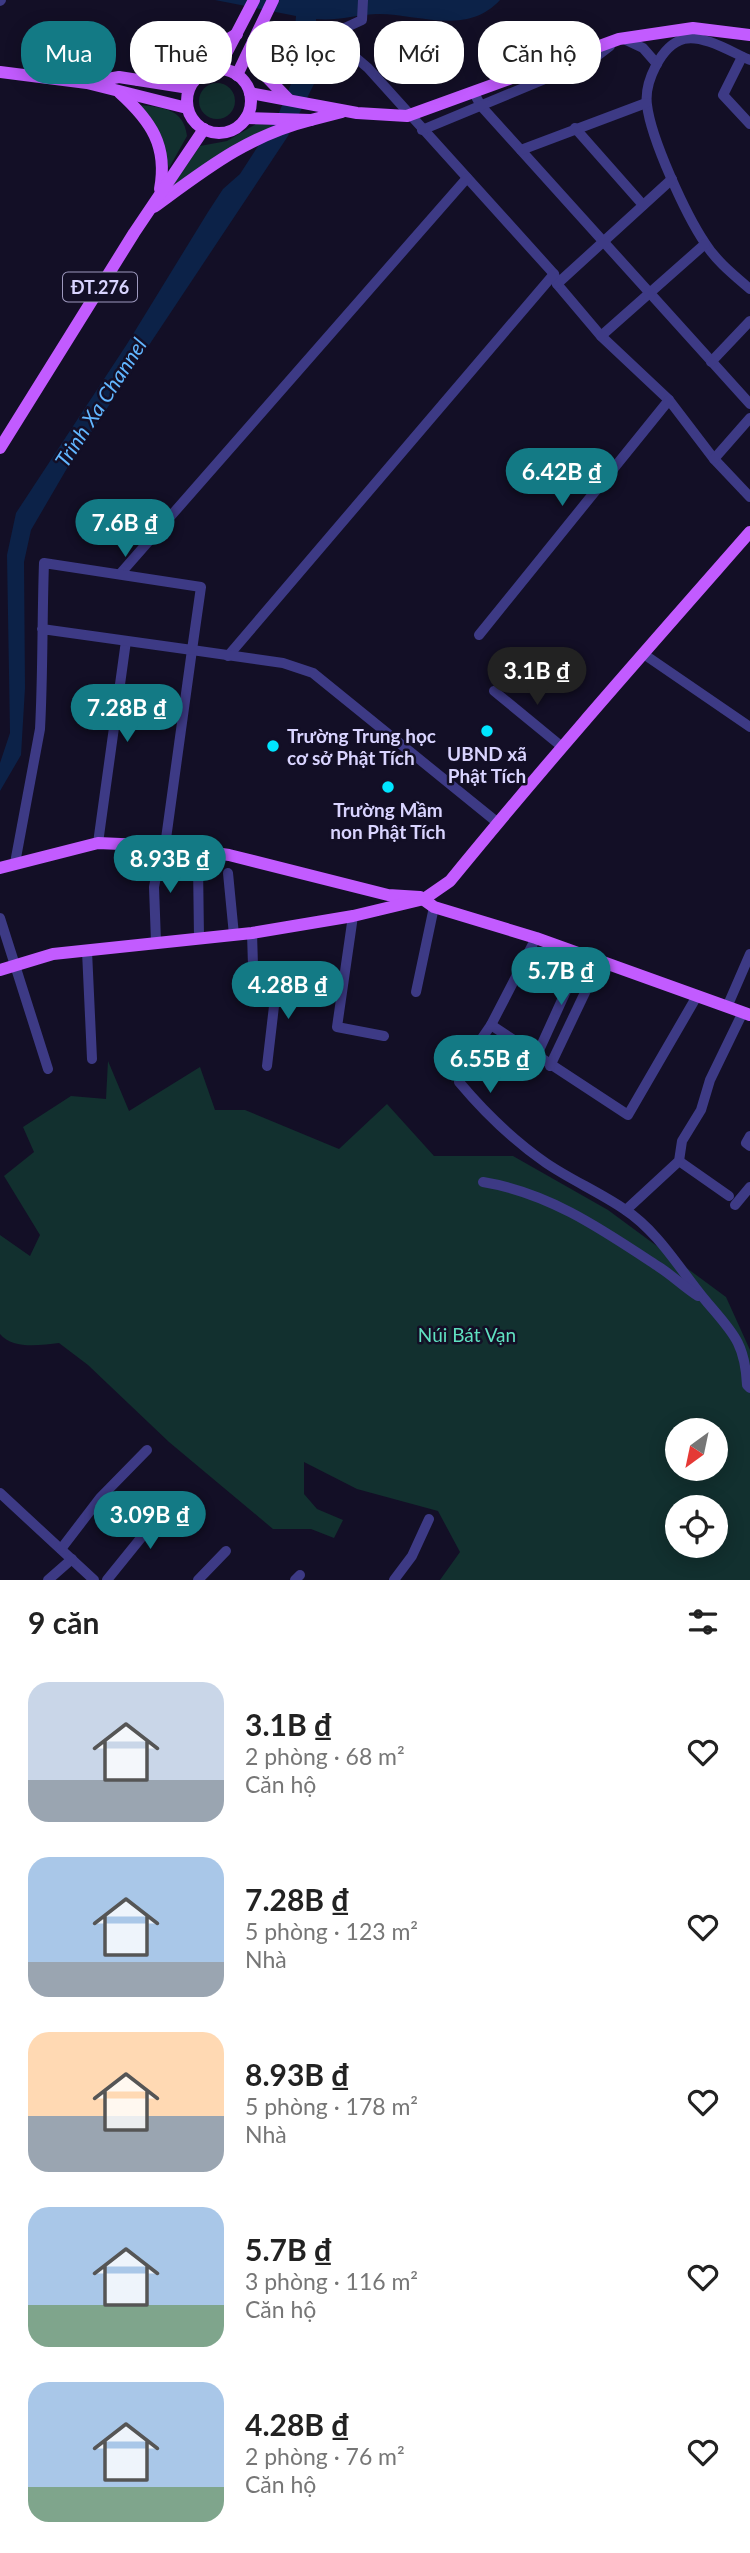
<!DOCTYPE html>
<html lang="vi">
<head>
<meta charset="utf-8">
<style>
  :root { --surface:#fff; --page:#f6f6f6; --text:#222; --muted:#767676; --accent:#137a85 }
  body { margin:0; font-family:Lato,sans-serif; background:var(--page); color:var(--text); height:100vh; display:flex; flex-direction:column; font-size:26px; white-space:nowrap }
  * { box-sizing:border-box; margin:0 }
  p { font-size:23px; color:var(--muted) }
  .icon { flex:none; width:38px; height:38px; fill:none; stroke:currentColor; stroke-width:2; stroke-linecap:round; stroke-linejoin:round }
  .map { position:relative; height:1580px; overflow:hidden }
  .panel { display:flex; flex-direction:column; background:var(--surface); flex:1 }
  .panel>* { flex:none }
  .banner { position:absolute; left:21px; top:21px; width:709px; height:63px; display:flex; gap:14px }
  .needle { width:46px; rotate:213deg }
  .buttons { position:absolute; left:665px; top:1418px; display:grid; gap:14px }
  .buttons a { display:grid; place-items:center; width:63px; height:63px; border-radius:50%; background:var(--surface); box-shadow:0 4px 18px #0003; font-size:35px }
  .price { position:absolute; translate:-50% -60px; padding:0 16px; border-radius:24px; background:var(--accent); color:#fff; font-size:23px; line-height:46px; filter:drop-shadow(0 2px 4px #0008) }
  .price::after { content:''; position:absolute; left:50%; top:42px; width:21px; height:16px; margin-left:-10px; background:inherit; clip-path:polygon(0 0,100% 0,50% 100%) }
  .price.current { background:#222; color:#fff }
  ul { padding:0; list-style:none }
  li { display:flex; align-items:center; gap:21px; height:175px; padding:0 28px }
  li span { display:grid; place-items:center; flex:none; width:196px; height:140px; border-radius:21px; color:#555 }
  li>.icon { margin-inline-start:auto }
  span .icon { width:84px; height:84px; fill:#fffc; stroke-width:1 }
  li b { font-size:30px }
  h2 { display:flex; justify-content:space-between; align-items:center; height:84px; padding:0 28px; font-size:30px }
  .pill { padding:0 24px; border-radius:28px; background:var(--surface); box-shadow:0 4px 18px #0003; font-size:24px; line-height:63px }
  .pill.current { background:var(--accent); color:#fff }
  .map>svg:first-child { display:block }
  .green { fill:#12302f; fill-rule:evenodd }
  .water { fill:#0c2248 }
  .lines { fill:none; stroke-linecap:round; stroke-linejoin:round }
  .minor { stroke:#3d3a85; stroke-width:10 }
  .major { stroke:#c25bff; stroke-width:12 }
  .poi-dot { fill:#00e5ff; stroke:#130f26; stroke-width:2.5 }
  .labels { text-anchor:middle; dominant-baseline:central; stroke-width:5; stroke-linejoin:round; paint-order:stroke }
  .shield { fill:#130f26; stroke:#9e99be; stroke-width:2 }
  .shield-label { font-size:18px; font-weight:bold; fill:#d9d4ff }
  .poi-label { font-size:19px; font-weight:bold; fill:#d9d4ff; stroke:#130f26 }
  .park-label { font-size:19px; fill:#5fe0c0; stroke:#130f26 }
  .water-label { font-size:21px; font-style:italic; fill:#62b6ff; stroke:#130f26 }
</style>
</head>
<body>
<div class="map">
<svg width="750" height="1580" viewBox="0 0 750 1580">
  <rect width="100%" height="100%" fill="#130f26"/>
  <g class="green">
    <circle cx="217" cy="101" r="18"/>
    <path d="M 139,105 C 163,107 184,109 187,136 L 169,168 L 159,133 Z"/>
    <path d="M 256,124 L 278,125 L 231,147 L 170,189 L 200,146 L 227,141 Z"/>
    <path d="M 108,1061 L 129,1111 L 200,1067 L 215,1110 L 245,1110 L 339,1149 L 387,1104 L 434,1156 L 513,1156 L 608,1210 L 726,1297 L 750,1350 L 750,1580 L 440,1580 L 460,1552 L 438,1511 L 357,1489 L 304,1462 L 304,1494 L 317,1509 L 343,1520 L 334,1538 L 311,1529 L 273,1529 L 169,1442 L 88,1365 L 59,1343 C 41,1345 13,1350 0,1334 L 0,1235 L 30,1256 L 40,1235 L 4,1176 L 34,1152 L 23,1127 L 71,1096 L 106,1099 ZM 677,1430 L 716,1430 L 716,1468 L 677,1468 ZM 677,1507 L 716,1507 L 716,1545 L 677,1545 Z"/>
  </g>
  <path class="water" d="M 215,0 L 500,0 C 466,37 417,13 376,14 C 356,15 337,21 316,19 L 315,82 L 288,136 L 66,470 L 31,530 L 24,562 L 25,688 L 21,755 L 0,791 L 0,763 L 10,733 L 7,555 L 16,513 L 127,344 L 208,212 L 223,189 L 240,174 L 278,115 L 291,84 L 296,16 Z"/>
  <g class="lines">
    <g class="minor">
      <path d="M 363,0 L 362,20 L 336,32 L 342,46 L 368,68 L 554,274 L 557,284 L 601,336 L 669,400 L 714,459 L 750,497"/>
      <path d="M 0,1 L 1,0"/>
      <path d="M 626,40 L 643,48 L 657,64"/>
      <path d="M 742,57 L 723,95 L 750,124"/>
      <path d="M 750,60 C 733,53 703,34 684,39 C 661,45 644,83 647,105 C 651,139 686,215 705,243 C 716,261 735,276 750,289"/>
      <path d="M 474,93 L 481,106 L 750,404"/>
      <path d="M 575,128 L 643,205"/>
      <path d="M 422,130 L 593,59 L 610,46"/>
      <path d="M 521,150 L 646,103"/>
      <path d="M 557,284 L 672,179"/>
      <path d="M 601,336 L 705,244"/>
      <path d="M 711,362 L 750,321"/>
      <path d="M 714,459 L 750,418"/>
      <path d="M 120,574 L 467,178"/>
      <path d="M 479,635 L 669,400"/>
      <path d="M 645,655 L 750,727"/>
      <path d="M 228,656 L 554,274"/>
      <path d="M 494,691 L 561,746"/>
      <path d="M 98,843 L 126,641"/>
      <path d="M 165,846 L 192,650 L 283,663 L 313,673 L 498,823"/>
      <path d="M 15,863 L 40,729 C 43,674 42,618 44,563 L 201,587 L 192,650 L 42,629"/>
      <path d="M 198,864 L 199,938"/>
      <path d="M 228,873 L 234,935"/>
      <path d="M 353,916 L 337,1027 L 384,1036"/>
      <path d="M 0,918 L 48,1069"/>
      <path d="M 252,933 L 253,966 L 313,975"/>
      <path d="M 536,938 L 491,1025 L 460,1070 L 459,1082 C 485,1113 513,1140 546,1163 C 571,1180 599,1192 624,1209 C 659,1232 680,1270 706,1301 C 732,1332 745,1342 747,1385 L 750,1388"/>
      <path d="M 156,942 L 154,887 L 162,846"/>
      <path d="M 87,951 L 92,1059"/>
      <path d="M 416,992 L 434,907"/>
      <path d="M 727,1007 L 750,954"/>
      <path d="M 491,1025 L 628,1115 L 697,996"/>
      <path d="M 536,1057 L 582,956"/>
      <path d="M 267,1066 L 278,972"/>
      <path d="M 550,1066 L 600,961"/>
      <path d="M 750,1136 L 746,1143 L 750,1146"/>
      <path d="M 679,1161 L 729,1196"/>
      <path d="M 483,1182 C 550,1193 603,1230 659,1267 C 673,1276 684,1287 698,1296"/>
      <path d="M 735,1205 L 750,1187"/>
      <path d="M 626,1210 L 679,1161 L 682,1141 L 701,1110 L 710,1080 L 743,1012"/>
      <path d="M 0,1493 L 94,1580"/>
      <path d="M 61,1549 L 100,1498 L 147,1450"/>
      <path d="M 48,1580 L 72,1559"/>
      <path d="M 107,1580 L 170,1502"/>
      <path d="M 198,1580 L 226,1551"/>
      <path d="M 295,1580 L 300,1575"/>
      <path d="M 394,1580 L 412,1556 L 429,1519"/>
    </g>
    <g class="major">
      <path d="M 253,42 L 260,70 L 288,99"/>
      <path d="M 218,69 L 254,0"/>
      <circle cx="219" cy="101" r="32"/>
      <path d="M 0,72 L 87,83 L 187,108"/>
      <path d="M 237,75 L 273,0"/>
      <path d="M 138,80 L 214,48 L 237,34"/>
      <path d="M 91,82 L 119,77 L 189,88"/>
      <path d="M 120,93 C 151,121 168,146 160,189"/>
      <path d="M 250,93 L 357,113 L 407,116 L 619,39 L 693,28 L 750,35"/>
      <path d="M 246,118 L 311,120 L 342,112"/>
      <path d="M 154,207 C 206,169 247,136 311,120"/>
      <path d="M 0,448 L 134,233 L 204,129"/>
      <path d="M 0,868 L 98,843 L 165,846 L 229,855 L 388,895 L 420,897 L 434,907 L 536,938 L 750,1015"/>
      <path d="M 0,970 L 53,954 L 252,933 L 353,916 L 424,899 L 450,881 C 547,762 649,647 750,532"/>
    </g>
  </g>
  <g class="poi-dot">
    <circle cx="487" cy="731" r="7"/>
    <circle cx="273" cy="746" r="7"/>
    <circle cx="388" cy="787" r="7"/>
  </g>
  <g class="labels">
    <rect class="shield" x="63" y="272.5" width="74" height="29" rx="5"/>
    <g class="shield-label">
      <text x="100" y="287">ĐT.276</text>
    </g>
    <g class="poi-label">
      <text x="287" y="735" text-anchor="start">Trường Trung học<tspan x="287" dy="22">cơ sở Phật Tích</tspan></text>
      <text x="487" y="753">UBND xã<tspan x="487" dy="22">Phật Tích</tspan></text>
      <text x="388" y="809">Trường Mầm<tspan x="388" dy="22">non Phật Tích</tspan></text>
    </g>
    <g class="park-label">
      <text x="467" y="1334">Núi Bát Vạn</text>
    </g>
    <g class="water-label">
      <text transform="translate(100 402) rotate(-57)">Trinh Xa Channel</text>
    </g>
  </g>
</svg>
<div class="buttons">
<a><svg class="needle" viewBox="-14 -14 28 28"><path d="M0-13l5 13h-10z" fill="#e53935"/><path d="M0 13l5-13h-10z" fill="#767676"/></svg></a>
<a><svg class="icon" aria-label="locate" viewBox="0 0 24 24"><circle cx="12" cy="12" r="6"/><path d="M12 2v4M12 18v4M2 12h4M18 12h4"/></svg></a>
</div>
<b class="price" style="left:562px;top:508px">6.42B ₫</b>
<b class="price" style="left:125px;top:559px">7.6B ₫</b>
<b class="price current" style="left:537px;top:707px">3.1B ₫</b>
<b class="price" style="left:127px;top:744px">7.28B ₫</b>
<b class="price" style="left:170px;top:895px">8.93B ₫</b>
<b class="price" style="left:561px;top:1007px">5.7B ₫</b>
<b class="price" style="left:288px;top:1021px">4.28B ₫</b>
<b class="price" style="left:490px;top:1095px">6.55B ₫</b>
<b class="price" style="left:150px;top:1551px">3.09B ₫</b>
<div class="banner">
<a class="pill current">Mua</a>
<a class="pill">Thuê</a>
<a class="pill">Bộ lọc</a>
<a class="pill">Mới</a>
<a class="pill">Căn hộ</a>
</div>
</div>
<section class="panel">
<h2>9 căn<svg class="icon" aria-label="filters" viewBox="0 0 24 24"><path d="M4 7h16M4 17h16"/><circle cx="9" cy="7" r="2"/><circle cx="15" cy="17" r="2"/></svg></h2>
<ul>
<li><span style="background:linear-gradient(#c9d6e8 70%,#9aa5b1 0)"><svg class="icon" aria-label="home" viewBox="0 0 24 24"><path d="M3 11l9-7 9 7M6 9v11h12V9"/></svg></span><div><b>3.1B ₫</b><p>2 phòng · 68 m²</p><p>Căn hộ</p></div><svg class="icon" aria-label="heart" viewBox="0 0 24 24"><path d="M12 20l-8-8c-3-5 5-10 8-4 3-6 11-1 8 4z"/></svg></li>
<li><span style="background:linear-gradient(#a9c7e8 75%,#9aa5b1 0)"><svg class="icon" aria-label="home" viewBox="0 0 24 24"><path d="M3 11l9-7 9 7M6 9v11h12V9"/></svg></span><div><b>7.28B ₫</b><p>5 phòng · 123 m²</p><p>Nhà</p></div><svg class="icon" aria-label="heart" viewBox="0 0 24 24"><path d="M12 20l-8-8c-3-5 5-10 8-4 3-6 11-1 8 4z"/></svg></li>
<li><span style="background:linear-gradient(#ffd9b3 60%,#9aa5b1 0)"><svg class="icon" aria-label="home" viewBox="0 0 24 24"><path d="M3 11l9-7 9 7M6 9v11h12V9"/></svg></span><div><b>8.93B ₫</b><p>5 phòng · 178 m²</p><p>Nhà</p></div><svg class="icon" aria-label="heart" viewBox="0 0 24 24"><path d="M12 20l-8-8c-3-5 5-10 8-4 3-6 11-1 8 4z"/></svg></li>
<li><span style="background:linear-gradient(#a9c7e8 70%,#7fa58c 0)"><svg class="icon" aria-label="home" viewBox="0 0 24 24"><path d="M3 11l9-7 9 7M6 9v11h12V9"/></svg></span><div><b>5.7B ₫</b><p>3 phòng · 116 m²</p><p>Căn hộ</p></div><svg class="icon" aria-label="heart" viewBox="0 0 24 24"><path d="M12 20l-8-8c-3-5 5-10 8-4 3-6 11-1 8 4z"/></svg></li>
<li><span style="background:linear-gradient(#a9c7e8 75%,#7fa58c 0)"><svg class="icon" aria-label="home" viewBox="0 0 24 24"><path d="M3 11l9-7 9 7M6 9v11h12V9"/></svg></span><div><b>4.28B ₫</b><p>2 phòng · 76 m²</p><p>Căn hộ</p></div><svg class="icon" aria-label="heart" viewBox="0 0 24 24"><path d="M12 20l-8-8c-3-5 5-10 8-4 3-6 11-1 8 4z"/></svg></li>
</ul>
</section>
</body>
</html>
